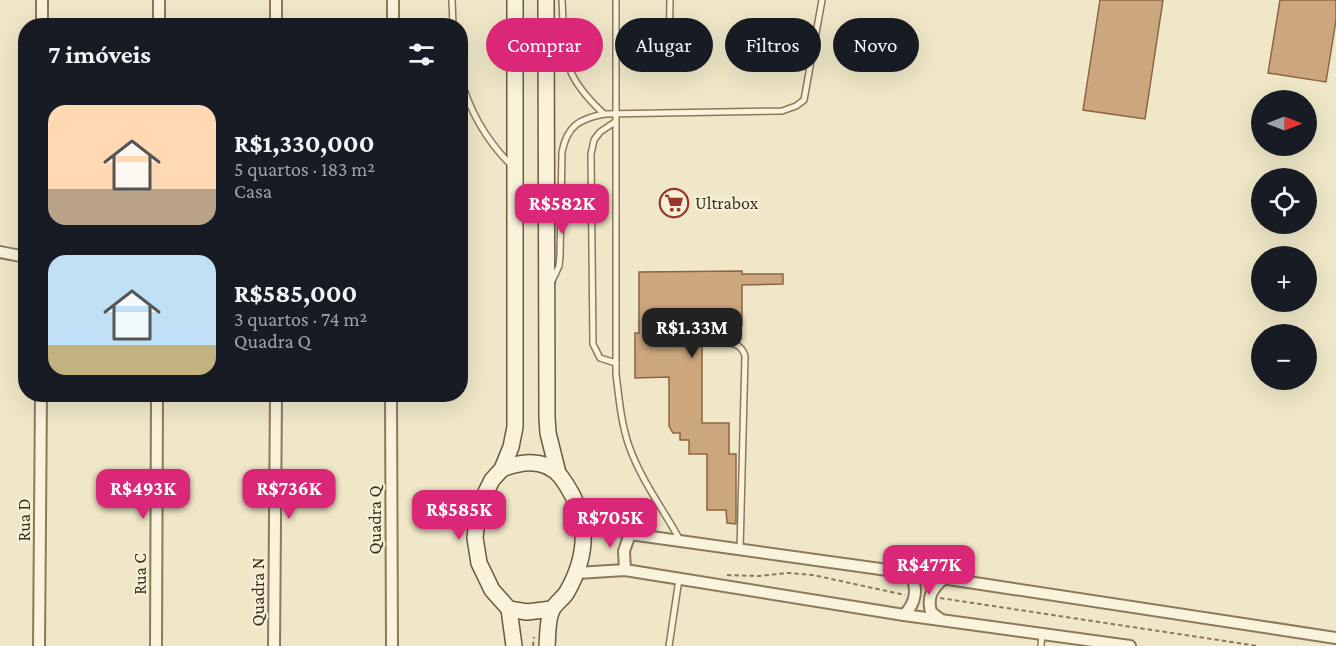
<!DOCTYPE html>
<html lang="pt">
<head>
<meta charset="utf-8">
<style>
  :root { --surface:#171b24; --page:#20242c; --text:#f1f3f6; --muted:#9ea1a6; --accent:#db2777 }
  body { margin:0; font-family:"Crimson Pro",serif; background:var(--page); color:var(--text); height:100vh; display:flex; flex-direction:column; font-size:22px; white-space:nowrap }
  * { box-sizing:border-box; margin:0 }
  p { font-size:20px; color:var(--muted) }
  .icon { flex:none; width:33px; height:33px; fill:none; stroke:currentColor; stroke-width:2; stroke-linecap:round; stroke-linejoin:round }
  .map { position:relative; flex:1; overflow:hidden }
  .details { position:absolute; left:18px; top:18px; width:450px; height:384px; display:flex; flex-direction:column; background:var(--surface); border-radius:24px; box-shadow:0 6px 24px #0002 }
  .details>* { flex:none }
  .banner { position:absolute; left:486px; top:18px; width:570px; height:54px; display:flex; gap:12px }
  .needle { width:39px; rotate:90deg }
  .fabs { position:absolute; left:1251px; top:90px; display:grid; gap:12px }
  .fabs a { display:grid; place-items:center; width:66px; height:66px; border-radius:50%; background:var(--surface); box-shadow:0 6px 24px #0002; font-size:30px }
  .price { position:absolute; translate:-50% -51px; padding:0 14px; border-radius:12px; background:var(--accent); color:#fff; font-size:20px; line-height:39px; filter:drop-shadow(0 2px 3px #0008) }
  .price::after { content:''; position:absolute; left:50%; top:36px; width:18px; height:14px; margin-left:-9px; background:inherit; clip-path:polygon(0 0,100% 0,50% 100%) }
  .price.selected { background:#222; color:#fff }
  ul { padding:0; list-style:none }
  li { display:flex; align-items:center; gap:18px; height:150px; padding:0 30px }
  li span { display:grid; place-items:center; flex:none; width:168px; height:120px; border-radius:18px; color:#555 }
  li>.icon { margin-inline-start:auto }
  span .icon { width:72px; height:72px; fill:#fffc; stroke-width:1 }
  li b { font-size:26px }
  h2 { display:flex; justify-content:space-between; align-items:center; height:72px; padding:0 30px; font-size:26px }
  .tag { padding:0 21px; border-radius:27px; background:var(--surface); box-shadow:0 6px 24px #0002; font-size:21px; line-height:54px }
  .tag.selected { background:var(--accent); color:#fff }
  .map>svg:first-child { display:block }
  .building { fill:#cca67d; stroke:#8a6642; stroke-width:1.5 }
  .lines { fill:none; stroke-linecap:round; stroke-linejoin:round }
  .service-casing { stroke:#8b795c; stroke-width:8 }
  .minor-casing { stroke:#8b795c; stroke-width:14 }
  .secondary-casing { stroke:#6d5a3f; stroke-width:18 }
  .path { stroke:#8b795c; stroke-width:2; stroke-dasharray:4.5 3; stroke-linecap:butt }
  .service { stroke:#f9f3db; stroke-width:5 }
  .minor { stroke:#f9f3db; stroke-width:10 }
  .secondary { stroke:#f9f3db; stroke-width:15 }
  .labels { text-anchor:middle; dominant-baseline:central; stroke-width:4.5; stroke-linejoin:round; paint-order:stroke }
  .poi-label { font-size:18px; fill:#3b3020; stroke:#f6f0d7; text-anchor:start }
  .street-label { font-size:18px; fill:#3b3020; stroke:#f6f0d7 }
</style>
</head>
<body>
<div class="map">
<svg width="1336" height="646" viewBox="0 0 1336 646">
  <rect width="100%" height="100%" fill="#efe7c7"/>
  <g class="building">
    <path d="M 1100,0 L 1163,0 L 1145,119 L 1083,110 Z"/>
    <path d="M 1280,0 L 1336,0 L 1336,20 L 1326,82 L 1268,73 Z"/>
    <path d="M 742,271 L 742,274 L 783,274 L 783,284 L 742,285 L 742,325 L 702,325 L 702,423 L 729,423 L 729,454 L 736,454 L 736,524 L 727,523 L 726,510 L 707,510 L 707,454 L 689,454 L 689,440 L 680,440 L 680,433 L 673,433 L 669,426 L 669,377 L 635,378 L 635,333 L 639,333 L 639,272 Z"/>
  </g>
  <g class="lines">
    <g class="service-casing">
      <g id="service">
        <path d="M 452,0 L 453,26"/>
        <path d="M 562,0 C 565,56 560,73 604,114"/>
        <path d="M 616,0 L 616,374 C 619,398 621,423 629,446 C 641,480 663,509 680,540"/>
        <path d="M 669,63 L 670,0"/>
        <path d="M 460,76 C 469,110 487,141 511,165"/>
        <path d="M 615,122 L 600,132 L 594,140 L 591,154 L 593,344 L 600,358 L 616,363"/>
        <path d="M 552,281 L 559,266 L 560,256 L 562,152 C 567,126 579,119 604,114 L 782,111 L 796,106 L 804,100 L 822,0"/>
        <path d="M 727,342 C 736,344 742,346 745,356 L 740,550"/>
        <path d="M 669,646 L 679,579"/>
        <path d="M 1041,646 L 1042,633"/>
      </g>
    </g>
    <g class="minor-casing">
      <g id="minor">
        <path d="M 42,0 L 42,26"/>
        <path d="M 276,0 L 276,26"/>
        <path d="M 159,26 L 159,0"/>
        <path d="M 393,26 L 393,0"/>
        <path d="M 0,252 L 26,257"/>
        <path d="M 391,394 L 392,646"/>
        <path d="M 582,516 L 630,534 L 909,573 L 1336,638"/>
        <path d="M 625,570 L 624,551 L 630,534"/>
        <path d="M 577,573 L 625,570 L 904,615 L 1130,646"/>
        <path d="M 904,615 C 916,603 919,587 909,573"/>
        <path d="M 940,619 L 931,612 C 927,597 932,589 943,579"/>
        <path d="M 39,646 L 41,394"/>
        <path d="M 156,646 L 157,394"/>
        <path d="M 274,646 L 276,394"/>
      </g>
    </g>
    <g class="secondary-casing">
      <g id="secondary">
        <path d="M 515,0 L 515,427 L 511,447 L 502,469 L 492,480 L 483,498 L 477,520 L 475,538 L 479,563 L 492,590 L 509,609 L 527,612 L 552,609"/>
        <path d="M 546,0 L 547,417 L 548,433 L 558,473"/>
        <path d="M 502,469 C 522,461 546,458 561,477 C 589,515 590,551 567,592 C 563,599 555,603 552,610 C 547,620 548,635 547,646"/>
        <path d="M 509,609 L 514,646"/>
      </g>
    </g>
    <g class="path">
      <path d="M 727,575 L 758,576 L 788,573 L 813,575 L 905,595"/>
      <path d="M 940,598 L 1258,646"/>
      <path d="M 533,646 L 534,637"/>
    </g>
    <use href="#service" class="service"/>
    <use href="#minor" class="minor"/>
    <use href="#secondary" class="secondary"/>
  </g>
  <defs>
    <g id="supermarket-ring" transform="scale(1.5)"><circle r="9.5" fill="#f6f0d7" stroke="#9a362c" stroke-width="1.5"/><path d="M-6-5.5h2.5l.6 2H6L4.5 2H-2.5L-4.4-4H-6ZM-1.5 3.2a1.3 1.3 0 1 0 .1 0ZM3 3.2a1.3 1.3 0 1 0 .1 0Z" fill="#9a362c"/></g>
  </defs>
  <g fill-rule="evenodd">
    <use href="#supermarket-ring" x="674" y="203"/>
  </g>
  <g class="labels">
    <g class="poi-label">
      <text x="695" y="203">Ultrabox</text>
    </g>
    <g class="street-label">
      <text transform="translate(24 520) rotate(-90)">Rua D</text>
      <text transform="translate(375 520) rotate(-90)">Quadra Q</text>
      <text transform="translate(140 574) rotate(-90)">Rua C</text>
      <text transform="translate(258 592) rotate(-90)">Quadra N</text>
    </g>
  </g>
</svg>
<div class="fabs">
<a><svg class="needle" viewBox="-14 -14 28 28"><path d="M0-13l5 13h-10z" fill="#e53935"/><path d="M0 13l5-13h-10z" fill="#9ea1a6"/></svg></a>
<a><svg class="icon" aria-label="locate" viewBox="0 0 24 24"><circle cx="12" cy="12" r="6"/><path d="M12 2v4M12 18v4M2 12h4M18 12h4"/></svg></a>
<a>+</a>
<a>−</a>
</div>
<b class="price" style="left:562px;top:235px">R$582K</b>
<b class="price selected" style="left:692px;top:359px">R$1.33M</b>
<b class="price" style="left:143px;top:520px">R$493K</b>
<b class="price" style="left:289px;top:520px">R$736K</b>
<b class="price" style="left:459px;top:541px">R$585K</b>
<b class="price" style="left:610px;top:549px">R$705K</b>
<b class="price" style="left:929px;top:596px">R$477K</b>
<div class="banner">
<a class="tag selected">Comprar</a>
<a class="tag">Alugar</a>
<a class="tag">Filtros</a>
<a class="tag">Novo</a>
</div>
<section class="details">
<h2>7 imóveis<svg class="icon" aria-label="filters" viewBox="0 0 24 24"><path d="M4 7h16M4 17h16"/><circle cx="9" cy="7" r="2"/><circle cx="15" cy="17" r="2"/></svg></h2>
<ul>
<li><span style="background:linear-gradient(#ffd9b3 70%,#b9a48a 0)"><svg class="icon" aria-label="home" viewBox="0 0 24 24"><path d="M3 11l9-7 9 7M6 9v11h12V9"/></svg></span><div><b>R$1,330,000</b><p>5 quartos · 183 m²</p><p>Casa</p></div></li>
<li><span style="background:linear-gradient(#bfe0f5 75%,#c2b280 0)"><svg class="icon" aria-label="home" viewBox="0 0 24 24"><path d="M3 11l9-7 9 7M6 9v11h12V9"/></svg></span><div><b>R$585,000</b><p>3 quartos · 74 m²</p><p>Quadra Q</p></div></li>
</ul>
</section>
</div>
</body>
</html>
